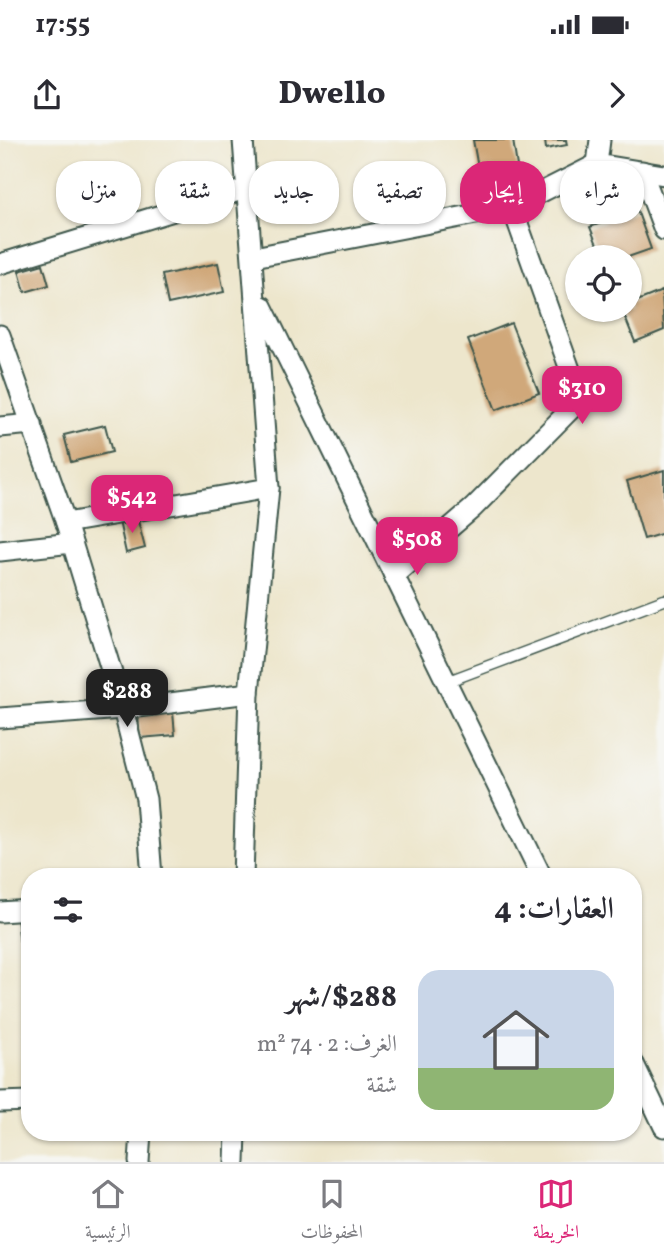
<!DOCTYPE html>
<html lang="ar">
<head>
<meta charset="utf-8">
<style>
  :root { --surface:#fff; --page:#f7f7f7; --text:#2b2b33; --muted:#7c7c81; --line:#e1e1e2; --accent:#db2777 }
  body { margin:0; font-family:Vollkorn,Amiri,serif; background:var(--page); color:var(--text); direction:rtl; height:100vh; display:flex; flex-direction:column; font-size:26px; white-space:nowrap }
  * { box-sizing:border-box; margin:0 }
  p { font-size:23px; color:var(--muted) }
  .icon { flex:none; width:38px; height:38px; fill:none; stroke:currentColor; stroke-width:2; stroke-linecap:round; stroke-linejoin:round }
  .map { position:relative; flex:1; overflow:hidden; direction:ltr }
  .details { position:absolute; left:21px; top:728px; width:621px; height:273px; display:flex; flex-direction:column; background:var(--surface); border-radius:28px; box-shadow:0 2px 5px #0004; direction:rtl }
  .details>* { flex:none }
  .banner { position:absolute; left:21px; top:21px; width:623px; height:63px; direction:rtl; display:flex; gap:14px }
  .buttons { position:absolute; left:565px; top:105px; display:grid; gap:14px }
  .buttons a { display:grid; place-items:center; width:77px; height:77px; border-radius:50%; background:var(--surface); box-shadow:0 2px 5px #0004; font-size:35px }
  .price { position:absolute; translate:-50% -60px; padding:0 16px; border-radius:14px; background:var(--accent); color:#fff; font-size:23px; line-height:46px; filter:drop-shadow(0 2px 4px #0008) }
  .price::after { content:''; position:absolute; left:50%; top:42px; width:21px; height:16px; margin-left:-10px; background:inherit; clip-path:polygon(0 0,100% 0,50% 100%) }
  .price.current { background:#222; color:#fff }
  ul { padding:0; list-style:none }
  li { display:flex; align-items:center; gap:21px; height:175px; padding:0 28px }
  li+li { border-top:2px solid var(--line) }
  li span { display:grid; place-items:center; flex:none; width:196px; height:140px; border-radius:21px; color:#555 }
  li>.icon { margin-inline-start:auto }
  span .icon { width:84px; height:84px; fill:#fffc; stroke-width:1 }
  li b { font-size:30px }
  h2 { display:flex; justify-content:space-between; align-items:center; height:84px; padding:0 28px; font-size:30px }
  .pill { padding:0 24px; border-radius:28px; background:var(--surface); box-shadow:0 2px 5px #0004; font-size:24px; line-height:63px }
  .pill.current { background:var(--accent); color:#fff }
  .status { display:flex; justify-content:space-between; align-items:center; height:49px; padding:0 35px; background:var(--surface); direction:ltr }
  .status svg { height:19px; fill:currentColor }
  header { display:flex; justify-content:space-between; align-items:center; height:91px; padding:0 28px; background:var(--surface); font-size:32px; font-weight:800 }
  .tab-bar { display:flex; justify-content:space-around; align-items:center; height:98px; border-top:2px solid var(--line); background:var(--surface); font-size:19px; color:var(--muted) }
  .tab-bar a { display:grid; justify-items:center; gap:4px }
  .tab-bar .current { color:var(--accent) }
  .map>svg:first-child { display:block }
  .building { fill:#d0a87a }
  .lines { fill:none; stroke-linecap:round; stroke-linejoin:round }
  .lane-casing { stroke:#3e564b; stroke-width:13 }
  .street-casing { stroke:#3e564b; stroke-width:23 }
  .lane { stroke:#fff; stroke-width:10 }
  .street { stroke:#fff; stroke-width:19 }
</style>
</head>
<body>
<div class="status"><b>17:55</b><svg viewBox="0 0 49 12"><path d="M0 12V9h3v3zM5 12V6h3v6zM10 12V3h3v9zM15 12V0h3v12zM26 1h20v11H26zM47 4h2v5h-2z"/></svg></div>
<header><svg class="icon" aria-label="forward" viewBox="0 0 24 24"><path d="M9 5l7 7-7 7"/></svg>Dwello<svg class="icon" aria-label="share" viewBox="0 0 24 24"><path d="M12 15V3M7 8l5-5 5 5M5 13v7h14v-7"/></svg></header>
<div class="map">
<svg width="664" height="1022" viewBox="0 0 664 1022">
  <rect width="100%" height="100%" fill="#f6f6f2"/>
  <filter id="ink" filterUnits="userSpaceOnUse"><feTurbulence type="fractalNoise" baseFrequency=".0143" numOctaves="2"/><feDisplacementMap in="SourceGraphic" scale="14" xChannelSelector="R" yChannelSelector="G"/><feConvolveMatrix kernelMatrix="1 2 1 2 8 2 1 2 1" color-interpolation-filters="sRGB"/></filter>
  <filter id="wash" filterUnits="userSpaceOnUse"><feTurbulence type="fractalNoise" baseFrequency=".00686" numOctaves="4" result="noise"/><feDisplacementMap in="SourceGraphic" scale="28" xChannelSelector="R" yChannelSelector="G"/><feGaussianBlur stdDeviation="1.57" result="paint"/><feColorMatrix in="noise" values="0 0 0 0 0 0 0 0 0 0 0 0 0 0 0 0 0 1.4 0 .05"/><feComposite in="paint" operator="in"/></filter>
  <g filter="url(#wash)">
    <rect width="100%" height="100%" fill="#ede6cc"/>
    <g id="blocks">
      <g class="building">
        <path d="M 473,0 L 513,0 L 518,33 L 480,39 Z"/>
        <path d="M 545,0 L 566,0 L 567,5 L 546,9 Z"/>
        <path d="M 637,70 L 651,109 L 628,117 L 602,117 L 590,87 Z"/>
        <path d="M 218,123 L 224,152 L 168,164 L 162,135 Z"/>
        <path d="M 43,124 L 49,145 L 25,152 L 19,131 Z"/>
        <path d="M 662,151 L 664,190 L 635,202 L 622,170 L 630,170 L 630,164 Z"/>
        <path d="M 511,183 L 539,253 L 496,270 L 468,200 Z"/>
        <path d="M 105,285 L 112,312 L 71,322 L 64,295 Z"/>
        <path d="M 664,330 L 664,393 L 644,399 L 627,341 Z"/>
        <path d="M 137,377 L 145,408 L 126,413 L 119,381 Z"/>
        <path d="M 173,572 L 175,595 L 140,598 L 138,575 Z"/>
      </g>
    </g>
  </g>
  <g filter="url(#ink)">
    <use href="#blocks" fill-opacity="0" stroke="#3e564b" stroke-width="2"/>
    <g class="lines">
      <g class="lane-casing">
        <path id="lane" d="M 446,542 L 664,460"/>
      </g>
      <g class="street-casing">
        <g id="street">
          <path d="M 243,0 L 269,348 L 249,553 L 243,737"/>
          <path d="M 597,24 L 600,0"/>
          <path d="M 642,31 L 664,90"/>
          <path d="M 254,117 L 512,67 L 597,24 L 664,35"/>
          <path d="M 0,124 L 249,48"/>
          <path d="M 262,166 L 542,737"/>
          <path d="M 0,195 L 66,383 L 123,569 L 146,659 L 152,737"/>
          <path d="M 0,287 L 32,284"/>
          <path d="M 66,383 L 269,348"/>
          <path d="M 0,411 L 72,403"/>
          <path d="M 394,436 L 473,368 L 571,269 L 576,257 L 573,238 L 512,67"/>
          <path d="M 0,578 L 123,569 L 249,553"/>
          <path d="M 27,771 L 30,799"/>
          <path d="M 0,772 L 30,770"/>
          <path d="M 634,924 L 664,987"/>
          <path d="M 0,962 L 30,961"/>
          <path d="M 139,1022 L 141,992"/>
          <path d="M 235,1022 L 236,992"/>
        </g>
      </g>
      <use href="#lane" class="lane"/>
      <use href="#street" class="street"/>
    </g>
  </g>
</svg>
<div class="buttons">
<a><svg class="icon" aria-label="locate" viewBox="0 0 24 24"><circle cx="12" cy="12" r="6"/><path d="M12 2v4M12 18v4M2 12h4M18 12h4"/></svg></a>
</div>
<b class="price" style="left:582px;top:286px">$310</b>
<b class="price" style="left:132px;top:395px">$542</b>
<b class="price" style="left:417px;top:437px">$508</b>
<b class="price current" style="left:127px;top:589px">$288</b>
<div class="banner">
<a class="pill">شراء</a>
<a class="pill current">إيجار</a>
<a class="pill">تصفية</a>
<a class="pill">جديد</a>
<a class="pill">شقة</a>
<a class="pill">منزل</a>
</div>
<section class="details">
<h2>العقارات: 4<svg class="icon" aria-label="filters" viewBox="0 0 24 24"><path d="M4 7h16M4 17h16"/><circle cx="9" cy="7" r="2"/><circle cx="15" cy="17" r="2"/></svg></h2>
<ul>
<li><span style="background:linear-gradient(#c9d6e8 70%,#8fb573 0)"><svg class="icon" aria-label="home" viewBox="0 0 24 24"><path d="M3 11l9-7 9 7M6 9v11h12V9"/></svg></span><div><b>$288/شهر</b><p>الغرف: 2 · 74 m²</p><p>شقة</p></div></li>
</ul>
</section>
</div>
<nav class="tab-bar">
<a class="current"><svg class="icon" aria-label="map" viewBox="0 0 24 24"><path d="M3 6l6-2 6 2 6-2v14l-6 2-6-2-6 2zM9 4v14M15 6v14"/></svg>الخريطة</a>
<a><svg class="icon" aria-label="saved" viewBox="0 0 24 24"><path d="M7 4h10v16l-5-4-5 4z"/></svg>المحفوظات</a>
<a><svg class="icon" aria-label="home" viewBox="0 0 24 24"><path d="M3 11l9-7 9 7M6 9v11h12V9"/></svg>الرئيسية</a>
</nav>
</body>
</html>
